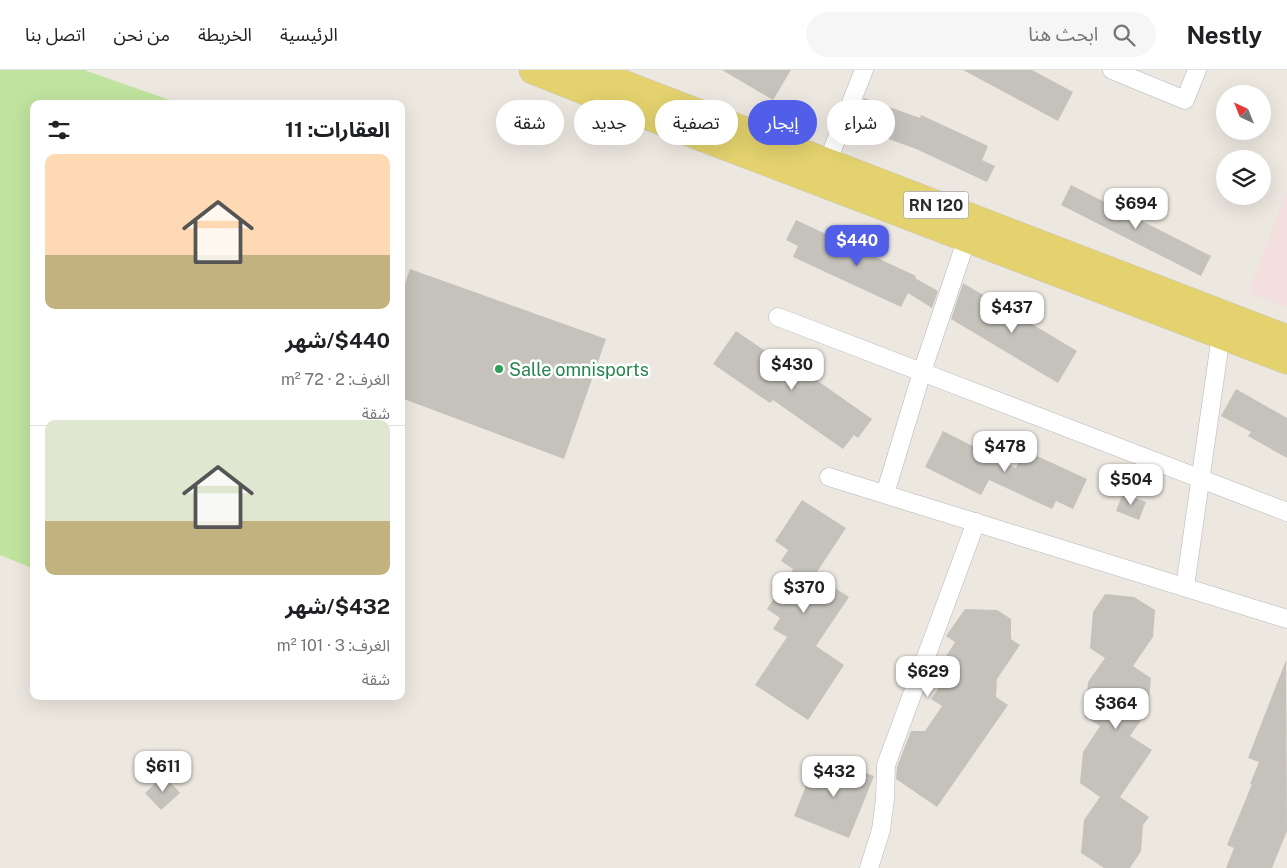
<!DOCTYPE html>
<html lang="ar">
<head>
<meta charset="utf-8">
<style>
  :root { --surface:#fff; --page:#f6f6f6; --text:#202124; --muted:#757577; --line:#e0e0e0; --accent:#515fe8 }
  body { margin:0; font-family:"Public Sans","Noto Sans Arabic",sans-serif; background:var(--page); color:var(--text); direction:rtl; height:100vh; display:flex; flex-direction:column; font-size:19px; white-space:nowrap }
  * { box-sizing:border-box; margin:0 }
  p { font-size:16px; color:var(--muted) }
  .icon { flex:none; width:28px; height:28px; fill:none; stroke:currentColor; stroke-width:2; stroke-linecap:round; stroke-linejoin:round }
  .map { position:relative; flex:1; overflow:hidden; direction:ltr }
  .panel { position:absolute; left:30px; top:30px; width:375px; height:600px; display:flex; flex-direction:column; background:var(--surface); border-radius:10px; box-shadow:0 5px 20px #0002; direction:rtl }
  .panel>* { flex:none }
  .guide { position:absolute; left:420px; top:30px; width:475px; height:45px; direction:rtl; display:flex; gap:10px }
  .needle { width:32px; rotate:317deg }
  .fabs { position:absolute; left:1216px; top:15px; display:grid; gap:10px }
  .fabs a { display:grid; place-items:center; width:55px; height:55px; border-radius:50%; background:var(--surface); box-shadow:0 5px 20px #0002; font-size:25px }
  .price { position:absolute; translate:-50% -42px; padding:0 11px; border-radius:10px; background:#fff; color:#222; font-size:16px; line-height:32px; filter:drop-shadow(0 1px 2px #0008) }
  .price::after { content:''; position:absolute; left:50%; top:30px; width:15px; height:11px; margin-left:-8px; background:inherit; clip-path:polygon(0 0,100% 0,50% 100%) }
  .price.active { background:var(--accent); color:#fff }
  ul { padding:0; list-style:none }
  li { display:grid; align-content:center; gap:10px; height:265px; padding:0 15px }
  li+li { border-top:1px solid var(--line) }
  li span { display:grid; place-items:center; height:155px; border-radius:10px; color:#555 }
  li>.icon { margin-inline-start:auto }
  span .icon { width:90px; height:90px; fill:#fffc; stroke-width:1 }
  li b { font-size:21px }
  h2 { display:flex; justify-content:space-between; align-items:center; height:60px; padding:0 15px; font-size:21px }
  .pill { padding:0 18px; border-radius:22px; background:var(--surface); box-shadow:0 5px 20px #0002; font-size:18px; line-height:45px }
  .pill.active { background:var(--accent); color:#fff }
  header { display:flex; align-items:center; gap:30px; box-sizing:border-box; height:70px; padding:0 25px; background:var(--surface); border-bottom:1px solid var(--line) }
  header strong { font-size:24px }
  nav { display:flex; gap:28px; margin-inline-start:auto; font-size:18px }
  .search { width:350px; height:45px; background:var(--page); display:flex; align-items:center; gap:12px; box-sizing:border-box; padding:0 18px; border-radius:28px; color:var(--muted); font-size:19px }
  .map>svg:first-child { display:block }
  .medical { fill:#f2dfde }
  .pitch { fill:#c0e39f }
  .building { fill:#c5c2bb }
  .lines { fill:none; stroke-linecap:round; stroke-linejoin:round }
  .minor-casing { stroke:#b3b4be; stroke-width:19 }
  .primary-casing { stroke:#c8c8c8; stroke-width:29 }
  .minor { stroke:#fff; stroke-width:18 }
  .primary { stroke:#e3d26e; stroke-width:28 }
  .leisure-dot { fill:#2e9e5b; stroke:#fff; stroke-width:2 }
  .labels { text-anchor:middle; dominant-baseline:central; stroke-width:5; stroke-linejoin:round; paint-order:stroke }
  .shield { fill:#fff; stroke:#6b6b6b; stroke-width:1 }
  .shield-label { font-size:16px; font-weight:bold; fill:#2c2c2c }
  .leisure-label { font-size:18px; fill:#27864d; stroke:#fff; text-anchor:start }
</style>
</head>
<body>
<header>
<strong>Nestly</strong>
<div class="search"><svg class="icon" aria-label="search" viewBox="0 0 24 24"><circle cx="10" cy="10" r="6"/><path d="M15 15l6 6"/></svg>ابحث هنا</div>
<nav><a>الرئيسية</a><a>الخريطة</a><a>من نحن</a><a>اتصل بنا</a></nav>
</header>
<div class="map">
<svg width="1287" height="798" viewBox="0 0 1287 798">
  <rect width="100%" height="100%" fill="#ece8e0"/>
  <path class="medical" d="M 1287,121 L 1287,237 L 1248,223 Z"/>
  <path class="pitch" d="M 0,0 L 84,0 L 181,34 L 34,34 L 34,499 L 0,485 Z"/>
  <g class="building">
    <path d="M 722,0 L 791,0 L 773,30 Z"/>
    <path d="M 963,0 L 1032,0 L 1073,22 L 1058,51 Z"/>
    <path d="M 864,28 L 920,48 L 921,45 L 988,76 L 982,90 L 995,96 L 987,112 L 916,79 L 853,56 Z"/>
    <path d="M 1071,115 L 1211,186 L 1201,206 L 1061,135 Z"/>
    <path d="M 796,150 L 916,206 L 915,208 L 938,221 L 932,238 L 908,223 L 901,237 L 793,187 L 798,176 L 786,170 Z"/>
    <path d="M 410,199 L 606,269 L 564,389 L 401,328 L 401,225 Z"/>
    <path d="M 963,213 L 1077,281 L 1058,313 L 951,249 Z"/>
    <path d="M 736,261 L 792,299 L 795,295 L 872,349 L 858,368 L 854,365 L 843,379 L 773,330 L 770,333 L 713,294 Z"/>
    <path d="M 1236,319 L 1287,348 L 1287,388 L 1248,366 L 1251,362 L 1221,346 Z"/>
    <path d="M 943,361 L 1016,398 L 1024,380 L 1087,409 L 1073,439 L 1056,431 L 1052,439 L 989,410 L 981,425 L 925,397 Z"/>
    <path d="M 1123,423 L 1146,432 L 1139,450 L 1116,441 Z"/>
    <path d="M 802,430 L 846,458 L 815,505 L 849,527 L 816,576 L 844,595 L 808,650 L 755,615 L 787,567 L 773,559 L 780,548 L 767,539 L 793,499 L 781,491 L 788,480 L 775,471 Z"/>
    <path d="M 1105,524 L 1134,527 L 1155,540 L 1153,567 L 1133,596 L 1151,608 L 1148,640 L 1130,666 L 1152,680 L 1120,727 L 1149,747 L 1143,755 L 1141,781 L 1130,798 L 1104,798 L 1081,783 L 1084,750 L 1100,727 L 1080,713 L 1083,682 L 1100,656 L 1085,647 L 1088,612 L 1105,588 L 1090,578 L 1093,542 Z"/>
    <path d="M 965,539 L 997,540 L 1011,549 L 1011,569 L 1020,575 L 997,609 L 996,627 L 1008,635 L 937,737 L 896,709 L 897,697 L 911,661 L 925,661 L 942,636 L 931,629 L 955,595 L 945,588 L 955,572 L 946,566 Z"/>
    <path d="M 1286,590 L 1287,761 L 1272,798 L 1226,798 L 1234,778 L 1227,775 L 1252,714 L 1250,714 L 1259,692 L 1248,688 Z"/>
    <path d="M 815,693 L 841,703 L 845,695 L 874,706 L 849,768 L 794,746 Z"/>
    <path d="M 164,705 L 180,723 L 161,740 L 145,723 Z"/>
  </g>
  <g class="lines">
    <g class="minor-casing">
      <g id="minor">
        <path d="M 1112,0 L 1185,30 L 1197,0"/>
        <path d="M 827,93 L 864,0"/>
        <path d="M 778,247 L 1287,442"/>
        <path d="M 829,407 L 1287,549"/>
        <path d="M 885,424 L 922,302 L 967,168"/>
        <path d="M 1185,517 L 1221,265"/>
        <path d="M 869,798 L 881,760 L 885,729 L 886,695 L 976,452"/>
      </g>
    </g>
    <g class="primary-casing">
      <g id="primary">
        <path d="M 533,0 L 704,68 L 1287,290"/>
        <path d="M 586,0 L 1287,269"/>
      </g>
    </g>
    <use href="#minor" class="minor"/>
    <use href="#primary" class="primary"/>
  </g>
  <circle class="leisure-dot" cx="499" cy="299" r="5"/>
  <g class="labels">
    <rect class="shield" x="903.5" y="121.5" width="65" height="27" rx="4"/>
    <g class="shield-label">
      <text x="936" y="135">RN 120</text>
    </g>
    <g class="leisure-label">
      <text x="509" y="299">Salle omnisports</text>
    </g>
  </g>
</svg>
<div class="fabs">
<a><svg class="needle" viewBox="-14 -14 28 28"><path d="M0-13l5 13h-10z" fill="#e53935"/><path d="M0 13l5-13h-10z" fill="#757577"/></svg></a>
<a><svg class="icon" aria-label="layers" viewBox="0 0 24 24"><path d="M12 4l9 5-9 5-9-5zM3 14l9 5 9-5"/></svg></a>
</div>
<b class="price" style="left:1136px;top:160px">$694</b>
<b class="price active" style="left:857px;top:197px">$440</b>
<b class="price" style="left:1012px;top:264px">$437</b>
<b class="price" style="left:792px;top:321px">$430</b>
<b class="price" style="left:1005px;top:403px">$478</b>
<b class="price" style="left:1131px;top:436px">$504</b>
<b class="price" style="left:804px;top:544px">$370</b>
<b class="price" style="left:928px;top:628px">$629</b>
<b class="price" style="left:1116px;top:660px">$364</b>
<b class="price" style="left:163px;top:723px">$611</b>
<b class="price" style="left:834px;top:728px">$432</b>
<div class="guide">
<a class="pill">شراء</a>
<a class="pill active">إيجار</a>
<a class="pill">تصفية</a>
<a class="pill">جديد</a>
<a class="pill">شقة</a>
</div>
<section class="panel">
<h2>العقارات: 11<svg class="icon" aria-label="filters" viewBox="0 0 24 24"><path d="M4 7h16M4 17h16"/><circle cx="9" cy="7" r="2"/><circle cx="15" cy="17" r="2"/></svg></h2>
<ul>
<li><span style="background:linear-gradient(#ffd9b3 65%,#c2b280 0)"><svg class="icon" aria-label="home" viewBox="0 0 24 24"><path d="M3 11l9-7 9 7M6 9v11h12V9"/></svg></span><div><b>$440/شهر</b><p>الغرف: 2 · 72 m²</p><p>شقة</p></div></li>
<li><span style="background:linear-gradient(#dfe7d0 65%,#c2b280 0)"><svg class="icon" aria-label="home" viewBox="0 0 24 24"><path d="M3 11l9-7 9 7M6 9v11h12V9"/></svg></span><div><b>$432/شهر</b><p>الغرف: 3 · 101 m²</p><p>شقة</p></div></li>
</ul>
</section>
</div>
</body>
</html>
